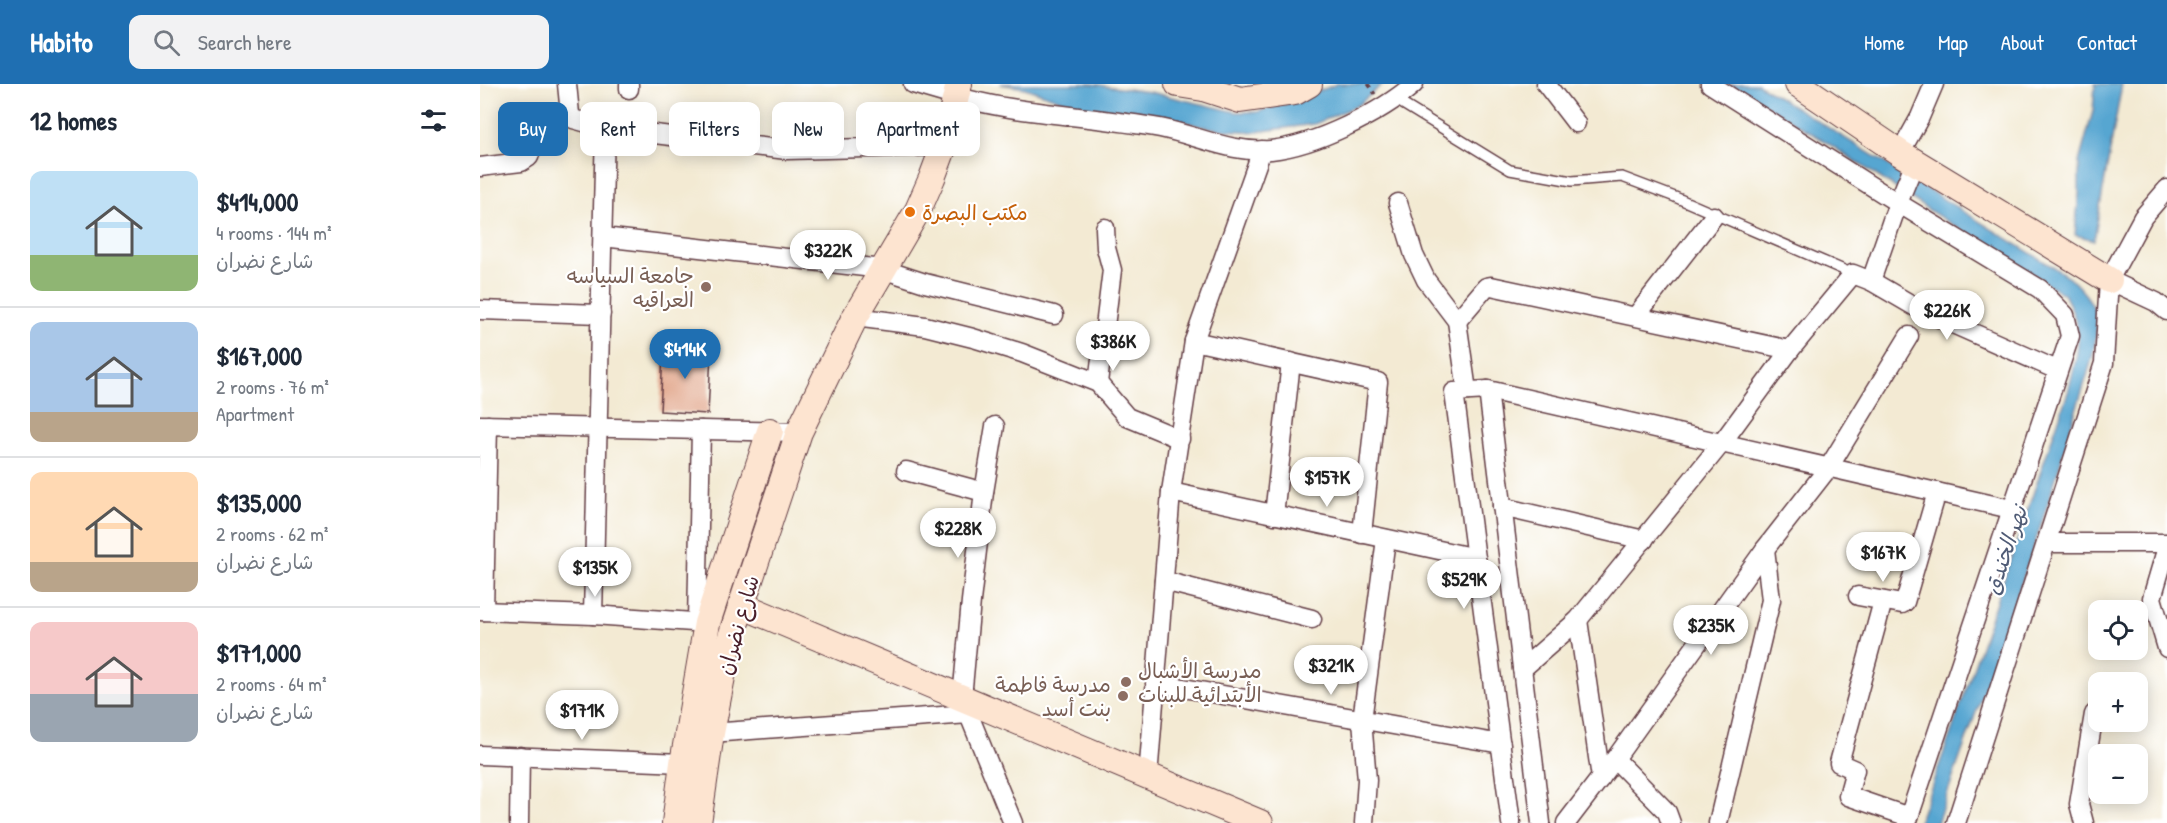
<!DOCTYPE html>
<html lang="en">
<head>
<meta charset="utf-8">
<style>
  :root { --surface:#fff; --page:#f2f2f3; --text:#1f2937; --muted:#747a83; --line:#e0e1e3; --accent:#1f6fb2 }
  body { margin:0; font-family:"Patrick Hand","Playpen Sans Arabic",sans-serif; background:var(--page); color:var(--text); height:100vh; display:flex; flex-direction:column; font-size:22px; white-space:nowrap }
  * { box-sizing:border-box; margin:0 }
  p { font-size:20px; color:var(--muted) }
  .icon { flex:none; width:33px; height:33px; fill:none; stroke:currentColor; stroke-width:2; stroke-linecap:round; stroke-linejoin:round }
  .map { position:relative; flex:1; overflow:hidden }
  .details { display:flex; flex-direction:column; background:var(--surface); width:480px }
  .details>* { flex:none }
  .hud { position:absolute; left:18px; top:18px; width:570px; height:54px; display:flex; gap:12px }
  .tools { position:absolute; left:1608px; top:516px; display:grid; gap:12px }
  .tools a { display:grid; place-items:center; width:60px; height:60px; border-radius:12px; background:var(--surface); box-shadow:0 3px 15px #0003; font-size:30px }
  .price { position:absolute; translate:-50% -51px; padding:0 14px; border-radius:21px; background:#fff; color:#222; font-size:20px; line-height:39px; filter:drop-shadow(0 2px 3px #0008) }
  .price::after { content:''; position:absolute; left:50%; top:36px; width:18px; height:14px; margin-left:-9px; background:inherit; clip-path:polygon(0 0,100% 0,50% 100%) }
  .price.selected { background:var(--accent); color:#fff }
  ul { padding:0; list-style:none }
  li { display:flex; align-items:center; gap:18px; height:150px; padding:0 30px }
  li+li { border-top:2px solid var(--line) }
  li span { display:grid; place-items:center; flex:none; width:168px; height:120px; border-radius:12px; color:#555 }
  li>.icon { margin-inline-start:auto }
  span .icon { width:72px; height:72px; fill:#fffc; stroke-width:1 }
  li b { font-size:26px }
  h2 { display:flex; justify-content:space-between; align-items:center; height:72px; padding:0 30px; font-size:26px }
  .tag { padding:0 21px; border-radius:12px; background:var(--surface); box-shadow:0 3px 15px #0003; font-size:21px; line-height:54px }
  .tag.selected { background:var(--accent); color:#fff }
  header { display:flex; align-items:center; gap:36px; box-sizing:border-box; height:84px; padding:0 30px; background:var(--accent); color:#fff }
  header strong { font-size:28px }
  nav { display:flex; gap:33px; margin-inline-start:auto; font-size:21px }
  .search { width:420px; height:54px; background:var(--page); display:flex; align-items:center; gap:15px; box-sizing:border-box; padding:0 21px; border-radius:12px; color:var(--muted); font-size:22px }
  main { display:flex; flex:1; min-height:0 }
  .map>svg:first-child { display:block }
  .water { fill:#57a6d1; stroke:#50627e; stroke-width:1.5 }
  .building { fill:#e2a78c }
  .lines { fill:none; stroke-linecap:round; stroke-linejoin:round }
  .lane-casing { stroke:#633d44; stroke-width:12 }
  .street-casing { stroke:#633d44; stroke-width:21 }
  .secondary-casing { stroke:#633d44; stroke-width:28 }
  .path { stroke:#633d44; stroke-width:3; stroke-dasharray:4.5 4.5; stroke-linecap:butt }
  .lane { stroke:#fff; stroke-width:9 }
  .street { stroke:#fff; stroke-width:18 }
  .secondary { stroke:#fde4d0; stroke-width:26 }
  .food-dot { fill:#e8710a; stroke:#fff; stroke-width:2 }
  .education-dot { fill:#8d6e63; stroke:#fff; stroke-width:2 }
  .labels { text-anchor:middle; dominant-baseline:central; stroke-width:4.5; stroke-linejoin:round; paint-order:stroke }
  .food-label { font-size:21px; fill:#c56008; stroke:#fff; text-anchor:start }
  .education-label { font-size:21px; fill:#785e54; stroke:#fff; text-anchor:end }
  .street-label { font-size:21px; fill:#4a1f2b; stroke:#fff }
  .water-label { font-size:22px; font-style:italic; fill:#505c76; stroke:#fff }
</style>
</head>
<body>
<header>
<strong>Habito</strong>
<div class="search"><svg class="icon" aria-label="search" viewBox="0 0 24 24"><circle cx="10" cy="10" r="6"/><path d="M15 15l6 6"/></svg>Search here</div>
<nav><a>Home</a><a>Map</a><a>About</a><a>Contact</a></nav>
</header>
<main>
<section class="details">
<h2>12 homes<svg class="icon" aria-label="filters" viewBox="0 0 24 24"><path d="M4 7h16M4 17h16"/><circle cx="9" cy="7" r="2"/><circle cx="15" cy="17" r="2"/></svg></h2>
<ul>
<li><span style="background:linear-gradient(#bfe0f5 70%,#8fb573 0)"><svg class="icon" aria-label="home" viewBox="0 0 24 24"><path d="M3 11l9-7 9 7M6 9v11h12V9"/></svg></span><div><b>$414,000</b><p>4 rooms · 144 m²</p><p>شارع نضران</p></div></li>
<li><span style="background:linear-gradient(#a9c7e8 75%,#b9a48a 0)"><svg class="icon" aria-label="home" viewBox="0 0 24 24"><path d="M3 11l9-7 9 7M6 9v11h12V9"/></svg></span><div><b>$167,000</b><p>2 rooms · 76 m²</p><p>Apartment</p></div></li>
<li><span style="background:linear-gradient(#ffd9b3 75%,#b9a48a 0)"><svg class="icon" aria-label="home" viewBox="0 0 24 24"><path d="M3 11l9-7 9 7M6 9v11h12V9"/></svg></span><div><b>$135,000</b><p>2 rooms · 62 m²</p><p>شارع نضران</p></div></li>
<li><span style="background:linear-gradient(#f6c9c9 60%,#9aa5b1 0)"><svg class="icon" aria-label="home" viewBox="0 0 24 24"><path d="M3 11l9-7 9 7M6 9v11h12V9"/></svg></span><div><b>$171,000</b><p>2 rooms · 64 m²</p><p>شارع نضران</p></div></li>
</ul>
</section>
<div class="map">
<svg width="1687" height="739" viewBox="0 0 1687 739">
  <rect width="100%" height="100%" fill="#fff"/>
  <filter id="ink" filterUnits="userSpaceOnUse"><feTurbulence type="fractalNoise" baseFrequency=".0167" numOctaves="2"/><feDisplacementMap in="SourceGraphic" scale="12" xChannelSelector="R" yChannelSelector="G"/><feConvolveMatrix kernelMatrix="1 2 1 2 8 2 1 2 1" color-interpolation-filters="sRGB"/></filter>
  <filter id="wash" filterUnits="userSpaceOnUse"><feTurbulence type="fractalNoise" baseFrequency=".008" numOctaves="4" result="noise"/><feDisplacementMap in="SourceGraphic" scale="24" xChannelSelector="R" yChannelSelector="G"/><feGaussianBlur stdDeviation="1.35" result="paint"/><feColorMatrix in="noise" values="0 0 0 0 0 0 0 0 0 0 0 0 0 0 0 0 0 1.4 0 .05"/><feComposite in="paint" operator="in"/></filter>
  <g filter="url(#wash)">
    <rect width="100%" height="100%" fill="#f3ead3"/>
    <g class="water">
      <path d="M 520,0 L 611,0 L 670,8 L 756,28 L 777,28 L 810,18 L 857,0 L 903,0 L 878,21 L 835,40 L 775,48 L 744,46 L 719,42 L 694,34 L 658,27 L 633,28 L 609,26 L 545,4 Z"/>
      <path d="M 1250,0 L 1278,0 L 1589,193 C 1599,203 1615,218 1616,234 C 1620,264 1600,310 1592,339 C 1554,474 1503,606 1457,739 L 1438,739 L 1472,646 L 1588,308 C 1598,267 1606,248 1584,210 L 1452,128 L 1343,56 Z"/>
      <path d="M 1615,0 L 1642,0 L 1614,156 L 1595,151 L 1599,109 L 1599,78 L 1613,27 Z"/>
    </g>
    <g id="blocks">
      <path class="building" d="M 184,252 L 198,253 L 197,267 L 231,269 L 228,330 L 180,327 Z"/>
    </g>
  </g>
  <g filter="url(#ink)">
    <use href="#blocks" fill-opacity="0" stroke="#633d44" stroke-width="1.5"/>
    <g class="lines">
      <g class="lane-casing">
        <path id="lane" d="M 916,16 L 1030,86 L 1092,97 L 1142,93 L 1195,113 L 1373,190"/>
      </g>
      <g class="street-casing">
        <g id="street">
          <path d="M 87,0 L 90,30 L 93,35 L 125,44 L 307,66 L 464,62"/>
          <path d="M 433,0 C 465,10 497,19 530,24 C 580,32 630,35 680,44 C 716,51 753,70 791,66 C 836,61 901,29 934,0"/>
          <path d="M 1066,0 L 1096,39"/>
          <path d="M 1230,0 L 1418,119 L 1560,205 L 1585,231 L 1590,252 L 1427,739"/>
          <path d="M 149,5 L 149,0"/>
          <path d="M 1420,69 L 1440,33 L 1454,0"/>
          <path d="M 0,83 L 41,78 L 49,73 L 58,46 L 90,30"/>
          <path d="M 918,119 L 934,171 L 946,196 L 977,237 L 987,307"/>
          <path d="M 123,153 L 402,185 L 445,199 L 574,231"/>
          <path d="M 1629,196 L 1676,218 L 1687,227"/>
          <path d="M 1391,197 L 1418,119 L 1435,78"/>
          <path d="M 0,226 L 121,230"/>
          <path d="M 1156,232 L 1234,132"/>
          <path d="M 375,233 L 445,242 L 493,254 L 542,269 L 618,299 L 647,333 L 700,355"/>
          <path d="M 977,237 L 1006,203 L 1011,202 L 1310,266"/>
          <path d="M 714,257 L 898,298 L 882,450"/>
          <path d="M 618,299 L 632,186 L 626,164 L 625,144"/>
          <path d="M 1008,306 L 1061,739"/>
          <path d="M 0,341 L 319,348"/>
          <path d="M 515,342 L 504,408 L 491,517 L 482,614 L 533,739"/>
          <path d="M 426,387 L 504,408"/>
          <path d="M 691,408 L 996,474"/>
          <path d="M 1022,423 L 1164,456"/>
          <path d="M 794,431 L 811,278"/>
          <path d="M 1568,459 L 1687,459"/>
          <path d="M 1687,463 L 1672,514 L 1687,564"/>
          <path d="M 684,497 L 832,535"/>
          <path d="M 1378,512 L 1422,520 L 1425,518 L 1457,408"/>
          <path d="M 1403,517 L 1359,679 L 1375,686 L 1368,712 L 1429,733"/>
          <path d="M 0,527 L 113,531 L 227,539"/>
          <path d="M 4,527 L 8,341"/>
          <path d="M 113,531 L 125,44"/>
          <path d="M 1098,536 L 1121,694"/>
          <path d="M 217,538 L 221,346"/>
          <path d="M 1042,585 L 1098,536 L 1241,360 L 1310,266 L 1373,190 L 1391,197 L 1439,225 L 1577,286"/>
          <path d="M 675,599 L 1021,660"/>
          <path d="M 231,649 L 489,630"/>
          <path d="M 0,671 L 203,679"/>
          <path d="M 1135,675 L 1187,728 L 1191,739"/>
          <path d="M 668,693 L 691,408 L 714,257 L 782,66"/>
          <path d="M 39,739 L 40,672"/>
          <path d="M 884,739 L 887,696 L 882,636 L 906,455"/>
          <path d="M 1031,739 L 974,308 L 1008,306 L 1531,425"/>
          <path d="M 1086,739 L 1135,675 L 1285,465 L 1349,383 L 1429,252"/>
          <path d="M 1238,739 L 1291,516 L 1285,465"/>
          <path d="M 1476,739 L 1624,279 L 1629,196 L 1663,133 L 1687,105"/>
          <path d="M 1604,739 L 1599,720 L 1614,630"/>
        </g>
      </g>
      <g class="secondary-casing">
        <g id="secondary">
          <path d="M 698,0 L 723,4 L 760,16 L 815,8 L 829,0"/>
          <path d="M 1318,0 L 1420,69 L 1629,196"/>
          <path d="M 261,521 L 780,739"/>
          <path d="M 195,739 L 203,679 L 227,539 L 290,347"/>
          <path d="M 218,739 L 231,649 L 248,562 L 319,348 L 375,233 L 438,126 L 452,94 L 464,62 L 479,0"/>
        </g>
      </g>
      <path class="path" d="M 888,0 L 895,10"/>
      <use href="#lane" class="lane"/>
      <use href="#street" class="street"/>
      <use href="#secondary" class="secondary"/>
    </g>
  </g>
  <circle class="food-dot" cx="430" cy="128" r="6"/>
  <g class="education-dot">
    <circle cx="226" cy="203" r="6"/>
    <circle cx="646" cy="598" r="6"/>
    <circle cx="643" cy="612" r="6"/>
  </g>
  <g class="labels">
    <g class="food-label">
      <text x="442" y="128">مكتب البصرة</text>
    </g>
    <g class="education-label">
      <text x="214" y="191">جامعة السياسه<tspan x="214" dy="24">العراقيه</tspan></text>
      <text x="658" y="586" text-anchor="start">مدرسة الأشبال<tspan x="658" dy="24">الأبتدائية للبنات</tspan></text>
      <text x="631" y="600">مدرسة فاطمة<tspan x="631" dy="24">بنت أسد</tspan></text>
    </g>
    <g class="street-label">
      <text transform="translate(258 541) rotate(-74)">شارع نضران</text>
    </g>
    <g class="water-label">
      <text transform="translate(1525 466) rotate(-71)">نهر الخندق</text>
    </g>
  </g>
</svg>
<div class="tools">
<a><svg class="icon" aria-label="locate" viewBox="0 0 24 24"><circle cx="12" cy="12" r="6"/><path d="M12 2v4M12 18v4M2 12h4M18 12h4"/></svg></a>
<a>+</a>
<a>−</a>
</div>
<b class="price" style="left:348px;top:197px">$322K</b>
<b class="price" style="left:1467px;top:257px">$226K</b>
<b class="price" style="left:633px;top:288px">$386K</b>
<b class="price selected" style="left:205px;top:296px">$414K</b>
<b class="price" style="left:847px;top:424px">$157K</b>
<b class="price" style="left:478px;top:475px">$228K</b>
<b class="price" style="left:1403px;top:499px">$167K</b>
<b class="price" style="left:115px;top:514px">$135K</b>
<b class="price" style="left:984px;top:526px">$529K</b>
<b class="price" style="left:1231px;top:572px">$235K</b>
<b class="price" style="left:851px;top:612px">$321K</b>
<b class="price" style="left:102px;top:657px">$171K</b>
<div class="hud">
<a class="tag selected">Buy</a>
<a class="tag">Rent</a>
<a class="tag">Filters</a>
<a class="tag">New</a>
<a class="tag">Apartment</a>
</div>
</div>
</main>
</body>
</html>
